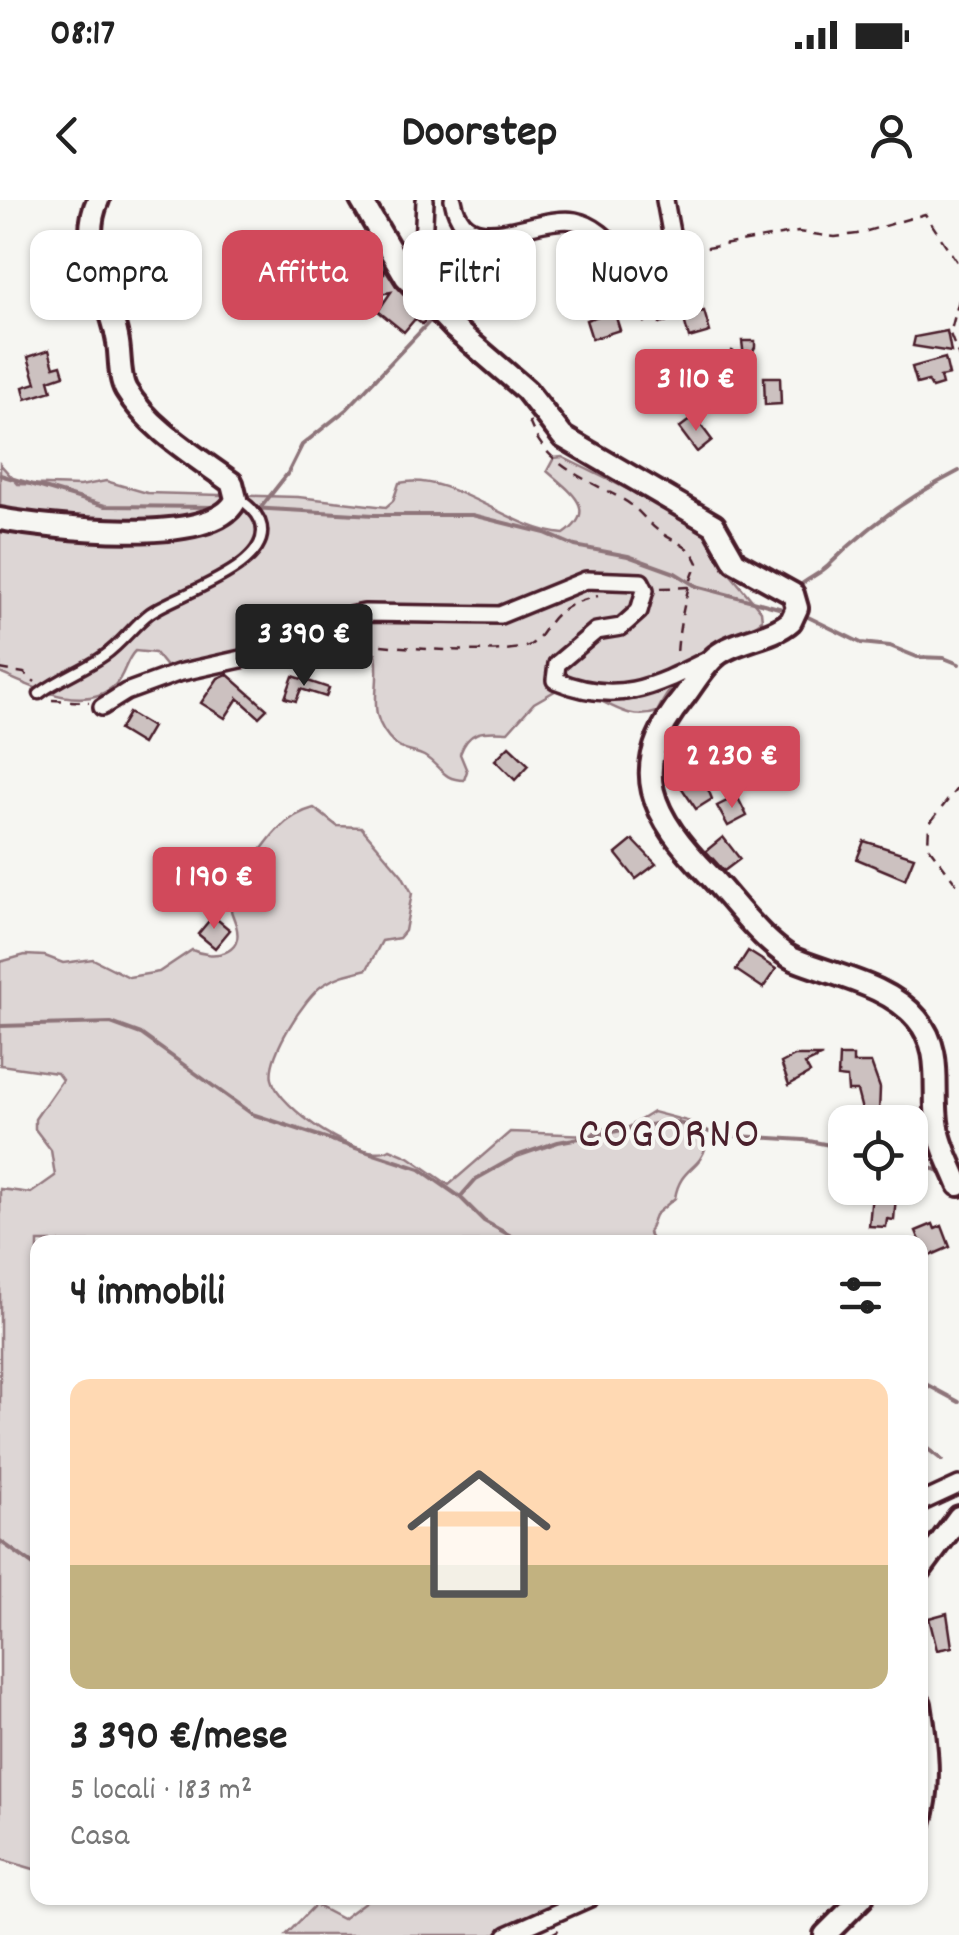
<!DOCTYPE html>
<html lang="it">
<head>
<meta charset="utf-8">
<style>
  :root { --surface:#fff; --page:#f6f6f6; --text:#222; --muted:#767676; --accent:#d1495b }
  body { margin:0; font-family:Dekko,sans-serif; background:var(--page); color:var(--text); height:100vh; display:flex; flex-direction:column; font-size:38px; white-space:nowrap }
  * { box-sizing:border-box; margin:0 }
  p { font-size:32px; color:var(--muted) }
  .icon { flex:none; width:55px; height:55px; fill:none; stroke:currentColor; stroke-width:2; stroke-linecap:round; stroke-linejoin:round }
  .map { position:relative; flex:1; overflow:hidden }
  .panel { position:absolute; left:30px; top:1035px; width:898px; height:670px; display:flex; flex-direction:column; background:var(--surface); border-radius:20px; box-shadow:0 2px 8px #0004 }
  .panel>* { flex:none }
  .guide { position:absolute; left:30px; top:30px; width:900px; height:90px; display:flex; gap:20px }
  .controls { position:absolute; left:828px; top:905px; display:grid; gap:20px }
  .controls a { display:grid; place-items:center; width:100px; height:100px; border-radius:20px; background:var(--surface); box-shadow:0 2px 8px #0004; font-size:50px }
  .price { position:absolute; translate:-50% -85px; padding:0 22px; border-radius:10px; background:var(--accent); color:#fff; font-size:32px; line-height:65px; filter:drop-shadow(0 2px 5px #0008) }
  .price::after { content:''; position:absolute; left:50%; top:60px; width:30px; height:22px; margin-left:-15px; background:inherit; clip-path:polygon(0 0,100% 0,50% 100%) }
  .price.on { background:#222; color:#fff }
  ul { padding:0; list-style:none }
  li { display:grid; align-content:center; gap:20px; height:530px; padding:0 40px }
  li span { display:grid; place-items:center; height:310px; border-radius:20px; color:#555 }
  li>.icon { margin-inline-start:auto }
  span .icon { width:180px; height:180px; fill:#fffc; stroke-width:1 }
  li b { font-size:42px }
  h2 { display:flex; justify-content:space-between; align-items:center; height:120px; padding:0 40px; font-size:42px }
  .pill { padding:0 35px; border-radius:20px; background:var(--surface); box-shadow:0 2px 8px #0004; font-size:35px; line-height:90px }
  .pill.on { background:var(--accent); color:#fff }
  .status { display:flex; justify-content:space-between; align-items:center; height:70px; padding:0 50px; background:var(--surface); direction:ltr }
  .status svg { height:28px; fill:currentColor }
  header { display:flex; justify-content:space-between; align-items:center; height:130px; padding:0 40px; background:var(--surface); font-size:45px; font-weight:800 }
  .map>svg:first-child { display:block }
  .green { fill:#ddd6d5; stroke:#947a80; stroke-width:2.5 }
  .lines { fill:none; stroke-linecap:round; stroke-linejoin:round }
  .stream { stroke:#8e747a; stroke-width:4 }
  .building { fill:#ccc1c0; stroke:#4a1f2b; stroke-width:2.5 }
  .service-casing { stroke:#4a1f2b; stroke-width:15 }
  .minor-casing { stroke:#4a1f2b; stroke-width:22 }
  .tertiary-casing { stroke:#4a1f2b; stroke-width:28 }
  .path { stroke:#4a1f2b; stroke-width:2.5; stroke-dasharray:10 8; stroke-linecap:butt }
  .service { stroke:#f6f6f2; stroke-width:8 }
  .minor { stroke:#f6f6f2; stroke-width:15 }
  .tertiary { stroke:#f6f6f2; stroke-width:20 }
  .labels { text-anchor:middle; dominant-baseline:central; stroke-width:8; stroke-linejoin:round; paint-order:stroke }
  .quarter-label { font-size:45px; letter-spacing:2.5px; fill:#4a1f2b; stroke:#f6f6f2 }
</style>
</head>
<body>
<div class="status"><b>08:17</b><svg viewBox="0 0 49 12"><path d="M0 12V9h3v3zM5 12V6h3v6zM10 12V3h3v9zM15 12V0h3v12zM26 1h20v11H26zM47 4h2v5h-2z"/></svg></div>
<header><svg class="icon" aria-label="back" viewBox="0 0 24 24"><path d="M15 5l-7 7 7 7"/></svg>Doorstep<svg class="icon" aria-label="person" viewBox="0 0 24 24"><circle cx="12" cy="8" r="4"/><path d="M4 21q1-7 8-7t8 7"/></svg></header>
<div class="map">
<svg width="959" height="1735" viewBox="0 0 959 1735">
  <rect width="100%" height="100%" fill="#f6f6f2"/>
  <filter id="ink" filterUnits="userSpaceOnUse"><feTurbulence type="fractalNoise" baseFrequency=".01" numOctaves="2"/><feDisplacementMap in="SourceGraphic" scale="20" xChannelSelector="R" yChannelSelector="G"/><feConvolveMatrix kernelMatrix="1 2 1 2 8 2 1 2 1" color-interpolation-filters="sRGB"/></filter>
  <g filter="url(#ink)">
    <g class="green">
      <path d="M 562,257 L 694,322 L 712,339 L 722,364 L 761,411 L 762,420 C 748,432 729,436 713,446 C 690,461 668,489 657,512 C 633,521 614,507 593,497 C 583,492 571,491 560,488 L 534,503 L 508,532 C 485,531 469,528 460,554 L 467,571 L 464,580 C 442,580 441,566 424,556 C 415,551 402,552 395,544 C 363,513 382,491 376,454 L 368,449 L 337,447 L 302,430 L 269,444 L 168,469 L 155,453 L 135,451 C 125,461 125,475 115,485 C 84,514 32,487 0,473 L 0,264 L 18,284 L 80,286 L 106,281 L 147,293 L 298,297 L 386,307 L 393,301 L 399,283 C 451,271 510,330 564,334 C 600,309 569,291 547,271 L 554,258 Z"/>
      <path d="M 314,608 L 337,626 L 361,627 L 402,675 L 412,693 L 405,731 L 399,738 L 382,741 L 367,769 C 351,773 337,776 323,785 C 305,797 267,856 272,879 C 278,908 363,965 390,949 L 409,957 L 449,985 L 510,932 L 591,935 L 598,929 L 629,927 L 653,912 L 691,922 L 706,946 C 700,970 680,967 675,998 L 655,1015 L 648,1033 L 654,1042 L 38,1042 L 37,1670 L 0,1659 L 0,989 L 31,993 L 55,976 L 51,950 L 35,929 L 35,919 L 62,880 L 57,873 L 0,865 L 0,762 L 25,755 L 45,756 L 63,763 L 93,759 L 129,777 L 159,772 L 192,750 C 211,759 245,756 236,725 C 232,712 228,708 229,693 C 257,663 271,619 314,608 Z"/>
      <path d="M 370,1698 L 578,1698 L 492,1735 L 286,1735 L 315,1705 L 342,1719 Z"/>
    </g>
    <g class="lines">
      <g class="stream">
        <path d="M 0,275 L 105,306 L 217,307"/>
        <path d="M 262,306 L 288,273 L 302,245 L 347,209 L 432,119"/>
        <path d="M 251,308 L 374,315 L 472,315 L 545,333 L 575,346 L 628,356 L 675,373 L 696,386 L 790,411"/>
        <path d="M 798,387 C 808,378 822,373 830,364 C 867,327 912,295 959,271"/>
        <path d="M 804,415 L 861,443 L 890,446 L 917,457 L 944,458 L 959,464"/>
        <path d="M 0,826 L 111,823 L 141,834 L 252,914 L 420,969 L 460,997 L 484,1021 L 522,1042"/>
        <path d="M 910,963 L 945,972"/>
        <path d="M 461,996 L 476,979 L 517,956 L 558,942 L 671,921 L 720,935 L 804,940 L 845,948"/>
        <path d="M 920,1181 L 959,1202"/>
        <path d="M 920,1243 L 942,1260"/>
        <path d="M 0,1341 L 38,1368"/>
      </g>
    </g>
    <g class="building">
      <path d="M 581,35 L 601,49 L 612,65 L 615,64 L 623,73 L 602,84 Z"/>
      <path d="M 384,67 L 396,86 L 427,119 L 422,124 L 415,119 L 404,132 L 378,111 L 391,92 L 374,95 L 370,77 L 384,74 Z"/>
      <path d="M 661,92 L 664,104 L 673,101 L 675,108 L 667,112 L 671,120 L 660,124 L 657,116 L 644,122 L 639,112 L 645,110 L 641,98 Z"/>
      <path d="M 614,111 L 620,130 L 592,139 L 586,120 Z"/>
      <path d="M 704,111 L 710,132 L 689,138 L 683,116 Z"/>
      <path d="M 947,131 L 951,152 L 913,146 L 915,137 Z"/>
      <path d="M 742,141 L 755,141 L 755,147 L 741,177 L 723,169 L 732,151 L 744,157 Z"/>
      <path d="M 49,150 L 54,167 L 61,165 L 64,175 L 49,180 L 52,191 L 26,199 L 23,187 L 36,183 L 28,157 Z"/>
      <path d="M 945,158 L 949,175 L 940,177 L 942,185 L 932,188 L 928,181 L 917,184 L 912,167 Z"/>
      <path d="M 764,177 L 780,177 L 781,204 L 765,205 Z"/>
      <path d="M 691,219 L 697,220 L 712,240 L 697,252 L 679,228 Z"/>
      <path d="M 227,474 L 267,509 L 259,517 L 238,498 L 225,518 L 201,503 L 218,478 Z"/>
      <path d="M 293,476 L 329,488 L 326,497 L 301,489 L 296,501 L 285,498 Z"/>
      <path d="M 129,513 L 152,527 L 142,544 L 119,530 Z"/>
      <path d="M 509,546 L 529,565 L 515,580 L 495,560 Z"/>
      <path d="M 702,574 L 712,599 L 696,609 L 681,587 Z"/>
      <path d="M 737,596 L 747,616 L 728,626 L 717,606 Z"/>
      <path d="M 723,637 L 740,659 L 724,671 L 706,651 Z"/>
      <path d="M 633,640 L 656,664 L 636,679 L 616,654 Z"/>
      <path d="M 864,641 L 914,657 L 905,679 L 857,659 Z"/>
      <path d="M 213,716 L 230,730 L 215,748 L 198,734 Z"/>
      <path d="M 748,751 L 776,769 L 763,788 L 736,770 Z"/>
      <path d="M 795,856 L 822,856 L 805,864 L 810,873 L 789,885 L 781,863 Z"/>
      <path d="M 839,856 L 853,856 L 853,863 L 871,863 L 880,888 L 879,914 L 863,914 L 857,891 L 848,891 L 847,878 L 838,877 Z"/>
      <path d="M 872,994 L 896,996 L 894,1020 L 887,1019 L 886,1027 L 869,1026 Z"/>
      <path d="M 933,1024 L 935,1029 L 942,1026 L 950,1047 L 927,1057 L 916,1031 Z"/>
      <path d="M 947,1413 L 952,1447 L 937,1450 L 929,1418 Z"/>
    </g>
    <g class="lines">
      <g class="service-casing">
        <path id="service" d="M 39,494 C 60,478 84,470 105,455 C 122,443 134,425 150,413 C 176,394 278,366 260,321 C 256,312 247,303 239,300"/>
      </g>
      <g class="minor-casing">
        <g id="minor">
          <path d="M 425,0 L 423,46 L 452,78 L 454,128"/>
          <path d="M 453,0 C 465,64 534,14 575,21 C 602,26 617,52 636,69 C 653,75 666,70 675,54 L 665,0"/>
          <path d="M 102,507 L 126,492 L 178,473 L 268,453 L 324,421 L 364,413 L 500,415 L 586,380 L 641,382 L 645,390 L 639,411 L 621,427 L 596,431 L 557,464 L 555,480 C 617,506 653,487 709,459"/>
          <path d="M 920,1303 L 959,1285"/>
          <path d="M 507,1735 L 590,1698"/>
        </g>
      </g>
      <g class="tertiary-casing">
        <g id="tertiary">
          <path d="M 361,0 L 406,77 L 454,128 L 526,190 L 563,237 L 714,325 L 735,362 L 793,394 L 797,408 L 791,421 C 771,439 737,439 716,456 C 703,467 693,485 683,498 C 625,569 652,616 709,675 C 731,698 767,748 796,760 C 835,776 889,785 917,819 C 945,852 931,890 938,928 C 941,948 952,967 959,985"/>
          <path d="M 0,319 C 43,327 218,349 236,299 L 232,283 C 197,257 149,229 126,190 C 118,176 121,153 117,137 C 109,94 77,44 98,0"/>
          <path d="M 920,1370 L 959,1317"/>
          <path d="M 920,1504 C 926,1541 932,1587 920,1623"/>
          <path d="M 825,1735 L 862,1698"/>
        </g>
      </g>
      <g class="path">
        <path d="M 689,51 L 798,32 L 835,37 L 857,34 L 925,14 L 959,65"/>
        <path d="M 461,65 L 469,55 L 487,48"/>
        <path d="M 959,100 L 950,134 L 959,157"/>
        <path d="M 529,221 C 545,266 585,278 622,299 C 638,307 648,325 663,334 C 678,344 691,346 698,363 C 687,383 677,434 677,458"/>
        <path d="M 661,388 L 690,387"/>
        <path d="M 328,436 C 356,446 506,458 530,445 C 541,439 546,424 556,415 C 567,405 584,399 598,396"/>
        <path d="M 0,469 L 24,473 L 35,482"/>
        <path d="M 52,500 L 89,502"/>
        <path d="M 959,586 L 929,624 L 928,646 L 959,687"/>
        <path d="M 550,1735 L 562,1728"/>
      </g>
      <use href="#service" class="service"/>
      <use href="#minor" class="minor"/>
      <use href="#tertiary" class="tertiary"/>
    </g>
  </g>
  <g class="labels">
    <g class="quarter-label">
      <text x="670" y="937">COGORNO</text>
    </g>
  </g>
</svg>
<div class="controls">
<a><svg class="icon" aria-label="locate" viewBox="0 0 24 24"><circle cx="12" cy="12" r="6"/><path d="M12 2v4M12 18v4M2 12h4M18 12h4"/></svg></a>
</div>
<b class="price" style="left:696px;top:234px">3 110 €</b>
<b class="price on" style="left:304px;top:489px">3 390 €</b>
<b class="price" style="left:732px;top:611px">2 230 €</b>
<b class="price" style="left:214px;top:732px">1 190 €</b>
<div class="guide">
<a class="pill">Compra</a>
<a class="pill on">Affitta</a>
<a class="pill">Filtri</a>
<a class="pill">Nuovo</a>
</div>
<section class="panel">
<h2>4 immobili<svg class="icon" aria-label="filters" viewBox="0 0 24 24"><path d="M4 7h16M4 17h16"/><circle cx="9" cy="7" r="2"/><circle cx="15" cy="17" r="2"/></svg></h2>
<ul>
<li><span style="background:linear-gradient(#ffd9b3 60%,#c2b280 0)"><svg class="icon" aria-label="home" viewBox="0 0 24 24"><path d="M3 11l9-7 9 7M6 9v11h12V9"/></svg></span><div><b>3 390 €/mese</b><p>5 locali · 183 m²</p><p>Casa</p></div></li>
</ul>
</section>
</div>
</body>
</html>
